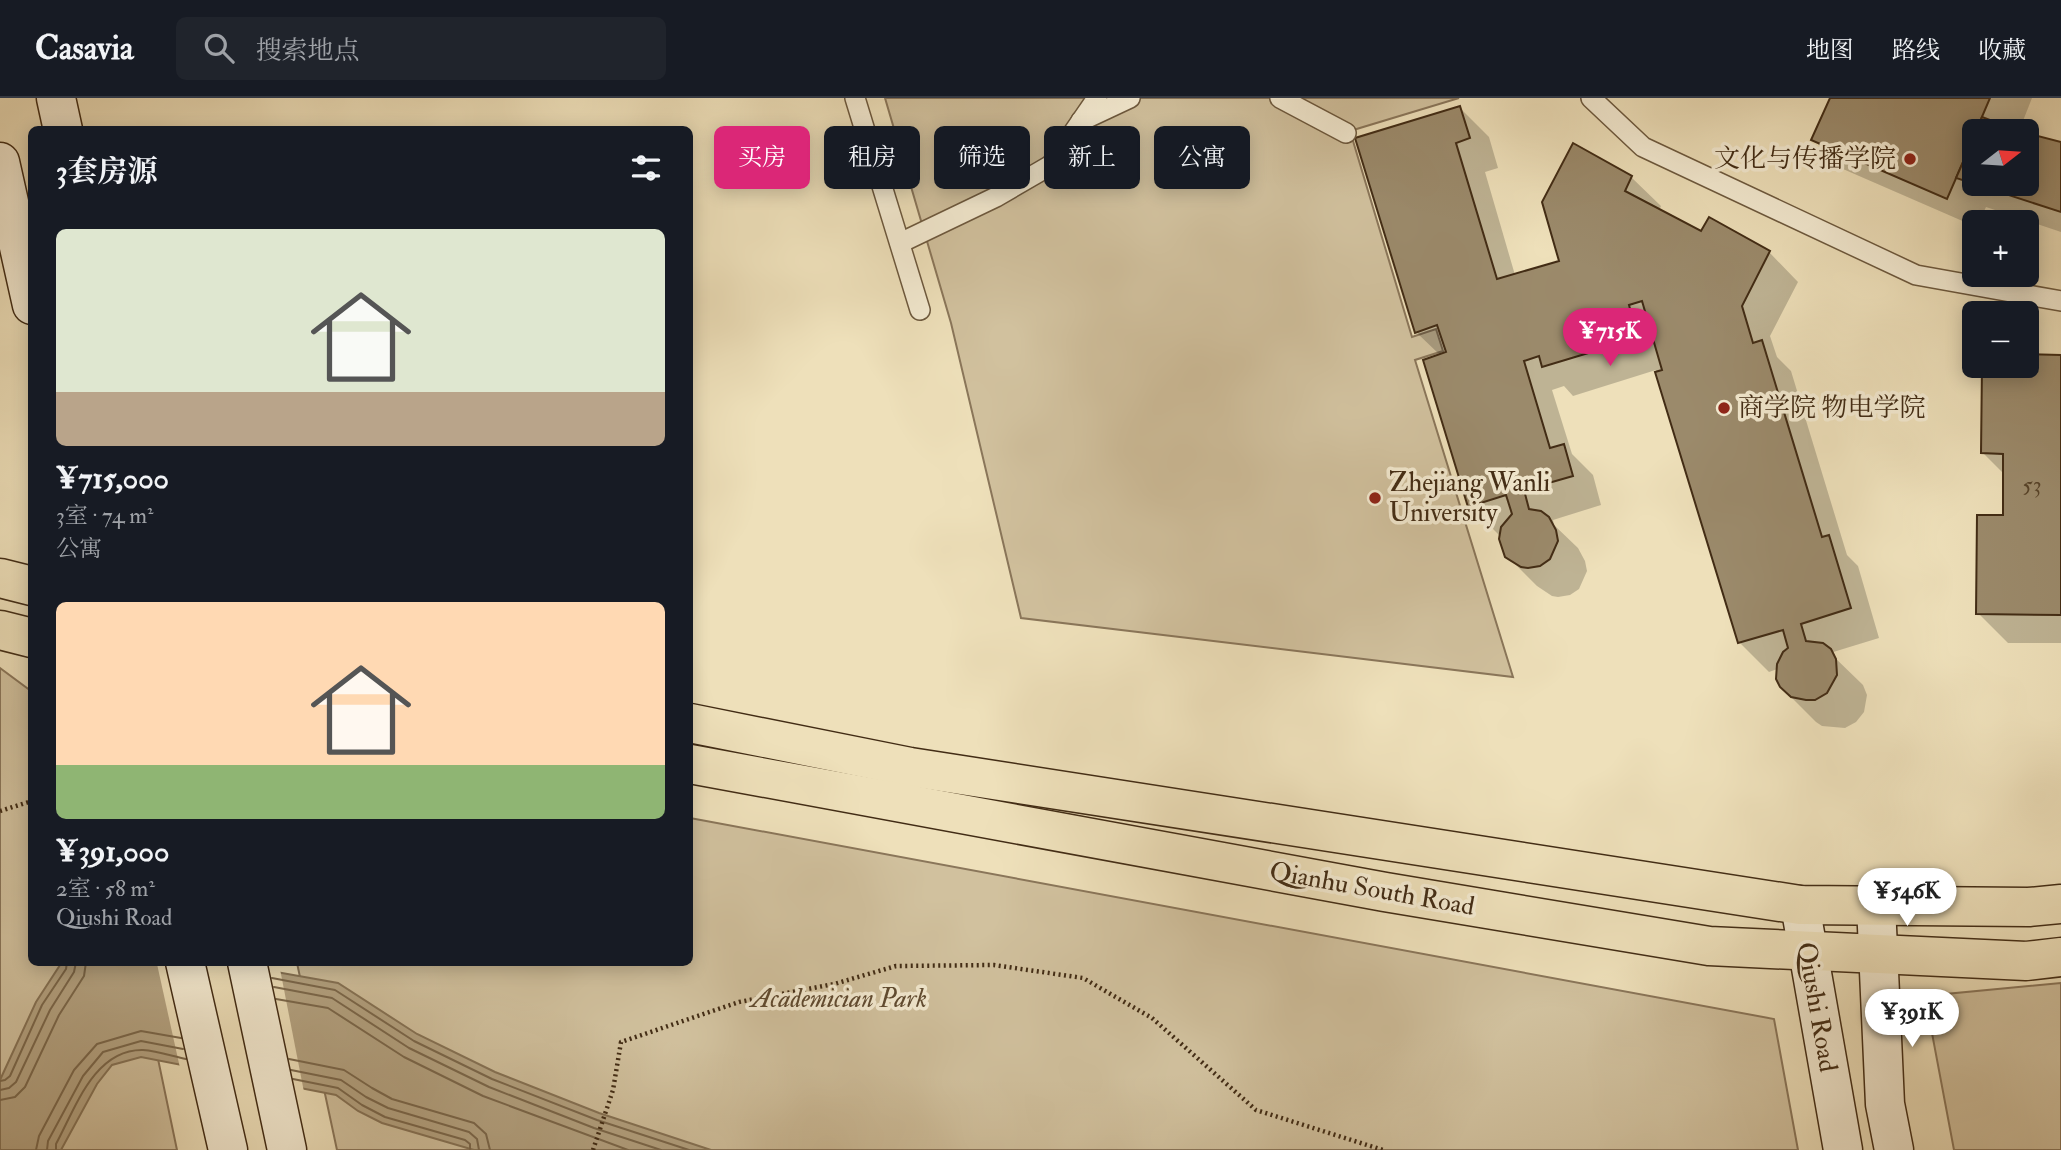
<!DOCTYPE html>
<html lang="zh">
<head>
<meta charset="utf-8">
<style>
  :root { --surface:#171b24; --page:#20242c; --text:#f1f3f6; --muted:#9ea1a6; --line:#363941; --accent:#db2777 }
  body { margin:0; font-family:"IM FELL Double Pica","Noto Serif SC",serif; background:var(--page); color:var(--text); height:100vh; display:flex; flex-direction:column; font-size:26px; white-space:nowrap }
  * { box-sizing:border-box; margin:0 }
  p { font-size:23px; color:var(--muted) }
  .icon { flex:none; width:38px; height:38px; fill:none; stroke:currentColor; stroke-width:2; stroke-linecap:round; stroke-linejoin:round }
  .map { position:relative; flex:1; overflow:hidden }
  .side { position:absolute; left:28px; top:28px; width:665px; height:840px; display:flex; flex-direction:column; background:var(--surface); border-radius:10px; box-shadow:0 4px 18px #0003 }
  .side>* { flex:none }
  .hud { position:absolute; left:714px; top:28px; width:665px; height:63px; display:flex; gap:14px }
  .needle { width:46px; rotate:73deg }
  .fabs { position:absolute; left:1962px; top:21px; display:grid; gap:14px }
  .fabs a { display:grid; place-items:center; width:77px; height:77px; border-radius:10px; background:var(--surface); box-shadow:0 4px 18px #0003; font-size:35px }
  .price { position:absolute; translate:-50% -60px; padding:0 16px; border-radius:24px; background:#fff; color:#222; font-size:23px; line-height:46px; filter:drop-shadow(0 2px 4px #0008) }
  .price::after { content:''; position:absolute; left:50%; top:42px; width:21px; height:16px; margin-left:-10px; background:inherit; clip-path:polygon(0 0,100% 0,50% 100%) }
  .price.active { background:var(--accent); color:#fff }
  ul { padding:0; list-style:none }
  li { display:grid; align-content:center; gap:14px; height:371px; padding:0 28px }
  li span { display:grid; place-items:center; height:217px; border-radius:10px; color:#555 }
  li>.icon { margin-inline-start:auto }
  span .icon { width:126px; height:126px; fill:#fffc; stroke-width:1 }
  li b { font-size:30px }
  h2 { display:flex; justify-content:space-between; align-items:center; height:84px; padding:0 28px; font-size:30px }
  .pill { padding:0 24px; border-radius:10px; background:var(--surface); box-shadow:0 4px 18px #0003; font-size:24px; line-height:63px }
  .pill.active { background:var(--accent); color:#fff }
  header { display:flex; align-items:center; gap:42px; box-sizing:border-box; height:98px; padding:0 35px; background:var(--surface); border-bottom:2px solid var(--line) }
  header strong { font-size:33px }
  nav { display:flex; gap:38px; margin-inline-start:auto; font-size:24px }
  .search { width:490px; height:63px; background:var(--page); display:flex; align-items:center; gap:18px; box-sizing:border-box; padding:0 24px; border-radius:10px; color:var(--muted); font-size:26px }
  .map>svg:first-child { display:block }
  .green { fill:#d1c19e; stroke:#8a765a; stroke-width:2 }
  .water { fill:#b4a382; stroke:#867356; stroke-width:2 }
  .pier { fill:#eee0ba }
  .shadow { fill:#0003 }
  .lines { fill:none; stroke-linecap:round; stroke-linejoin:round }
  .shore { stroke:#7b684c; stroke-width:2 }
  .building { fill:#9b8a6b; stroke:#422c15; stroke-width:2 }
  .lane-casing { stroke:#6d593e; stroke-width:22 }
  .secondary-casing { stroke:#422c15; stroke-width:41 }
  .primary-casing { stroke:#422c15; stroke-width:41 }
  .path { stroke:#422c15; stroke-width:4.5; stroke-dasharray:2 3.5; stroke-linecap:butt }
  .lane { stroke:#f4ebd2; stroke-width:19 }
  .secondary { stroke:#f4ebd2; stroke-width:38 }
  .primary { stroke:#eee0ba; stroke-width:38 }
  .poi-dot { fill:#8f2418; stroke:#f4ebd2; stroke-width:2.5 }
  .labels { text-anchor:middle; dominant-baseline:central; stroke-width:7; stroke-linejoin:round; paint-order:stroke }
  .number-label { font-size:23px; fill:#58442a }
  .poi-label { font-size:26px; fill:#422c15; stroke:#f4ebd2; text-anchor:start }
  .street-label { font-size:26px; fill:#422c15; stroke:#f4ebd2 }
  .park-label { font-size:26px; font-style:italic; fill:#5f4a30; stroke:#f4ebd2 }
</style>
</head>
<body>
<header>
<strong>Casavia</strong>
<div class="search"><svg class="icon" aria-label="search" viewBox="0 0 24 24"><circle cx="10" cy="10" r="6"/><path d="M15 15l6 6"/></svg>搜索地点</div>
<nav><a>地图</a><a>路线</a><a>收藏</a></nav>
</header>
<div class="map">
<svg width="2061" height="1052" viewBox="0 0 2061 1052">
  <rect width="100%" height="100%" fill="#eee0ba"/>
  <filter id="stains"><feTurbulence type="fractalNoise" baseFrequency=".00286" numOctaves="4"/><feColorMatrix values="0 0 0 0 .2 0 0 0 0 .09 0 0 0 0 .02 0 0 0 .5 -.17"/></filter>
  <radialGradient id="worn" r=".72"><stop offset=".6" stop-color="#630" stop-opacity="0"/><stop offset="1" stop-color="#630" stop-opacity=".3"/></radialGradient>
  <g class="green">
    <path d="M 885,0 L 1459,0 L 1350,33 L 1412,239 L 1436,231 L 1443,253 L 1415,262 L 1513,579 L 1021,520 L 951,225 Z"/>
    <path d="M 0,570 L 31,593 L 32,864 L 138,865 L 177,1052 L 0,1052 Z"/>
    <path d="M 690,720 L 1774,921 L 1798,1052 L 337,1052 L 297,865 L 690,864 Z"/>
    <path d="M 2061,885 L 2061,1052 L 1954,1052 L 1925,898 Z"/>
  </g>
  <path class="water" d="M 62,864 L 226,865 L 338,885 L 417,936 L 495,974 L 599,1015 L 711,1052 L 474,1052 L 382,1025 L 358,1013 L 336,997 L 141,959 L 112,967 L 97,986 L 61,1052 L 0,1052 L 0,982 L 36,904 Z"/>
  <path class="pier" d="M 245,864 L 280,871 L 304,994 L 180,970 L 157,866 Z"/>
  <g class="shadow">
    <path d="M 1832,0 L 2032,0 L 2019,33 L 1974,33 L 1974,86 L 2026,86 L 2061,45 L 2061,134 L 1986,109 L 1979,124 L 1974,124 L 1974,128 L 1843,71 L 1814,42 Z"/>
    <path d="M 1460,10 L 1489,39 L 1498,70 L 1485,74 L 1515,177 L 1561,164 L 1631,79 L 1661,108 L 1659,113 L 1702,135 L 1769,154 L 1798,184 L 1770,238 L 1777,259 L 1791,273 L 1847,457 L 1858,468 L 1879,540 L 1830,555 L 1863,587 L 1867,597 L 1864,614 L 1856,624 L 1845,630 L 1822,628 L 1816,624 L 1786,594 L 1780,570 L 1769,574 L 1739,544 L 1656,272 L 1573,298 L 1564,288 L 1552,292 L 1572,356 L 1593,377 L 1601,407 L 1553,422 L 1554,427 L 1578,450 L 1585,463 L 1587,473 L 1579,491 L 1570,497 L 1558,499 L 1552,498 L 1537,488 L 1507,458 L 1502,437 L 1499,437 L 1470,408 L 1441,258 L 1416,234 Z"/>
    <path d="M 2061,258 L 2061,545 L 2008,545 L 1978,515 L 2005,419 L 2005,377 L 1983,355 L 1984,268 L 2026,268 Z"/>
  </g>
  <g class="lines">
    <g class="shore">
      <path d="M 272,880 L 335,892 L 414,943 L 492,981 L 597,1022 L 689,1052"/>
      <path d="M 274,889 L 332,900 L 409,950 L 489,989 L 594,1030 L 661,1052"/>
      <path d="M 276,901 L 328,910 L 404,959 L 483,998 L 628,1052"/>
      <path d="M 289,961 L 344,972 L 372,990 L 392,1001 L 474,1025 L 486,1036 L 490,1052"/>
      <path d="M 291,972 L 341,982 L 366,999 L 388,1010 L 469,1034 L 477,1041 L 479,1052"/>
      <path d="M 293,981 L 338,990 L 362,1007 L 385,1019 L 465,1042 L 470,1046 L 470,1052"/>
      <path d="M 0,983 L 5,982 L 10,978 L 42,907 L 66,871 L 67,864"/>
      <path d="M 0,992 L 9,990 L 16,984 L 50,912 L 74,874 L 76,864"/>
      <path d="M 0,1002 L 15,999 L 25,989 L 59,917 L 84,878 L 86,864"/>
      <path d="M 36,1052 L 39,1038 L 74,972 L 97,946 L 141,933 L 181,940"/>
      <path d="M 47,1052 L 48,1043 L 83,978 L 103,954 L 141,943 L 183,951"/>
      <path d="M 56,1052 L 56,1046 C 75,1011 94,951 143,952 C 157,953 172,958 186,961"/>
    </g>
  </g>
  <g class="building">
    <path d="M 1830,0 L 1990,0 L 1976,33 L 1974,33 L 1974,39 L 1947,101 L 1811,42 Z"/>
    <path d="M 1460,8 L 1470,40 L 1456,45 L 1497,181 L 1559,163 L 1542,104 L 1573,45 L 1632,78 L 1625,93 L 1701,133 L 1709,119 L 1770,153 L 1742,208 L 1753,245 L 1762,242 L 1822,439 L 1829,437 L 1851,510 L 1801,526 L 1806,543 L 1823,545 L 1831,551 L 1836,561 L 1837,577 L 1827,595 L 1815,602 L 1806,602 L 1791,599 L 1780,589 L 1776,581 L 1777,566 L 1783,554 L 1788,550 L 1783,532 L 1738,545 L 1655,274 L 1662,272 L 1642,203 L 1629,207 L 1638,240 L 1542,269 L 1539,258 L 1524,263 L 1550,350 L 1564,346 L 1573,378 L 1524,392 L 1529,411 L 1541,413 L 1549,419 L 1556,432 L 1558,443 L 1550,461 L 1540,468 L 1528,470 L 1521,469 L 1505,459 L 1499,441 L 1501,429 L 1512,416 L 1506,397 L 1468,409 L 1423,262 L 1446,254 L 1437,227 L 1415,235 L 1355,40 Z"/>
    <path d="M 1982,19 L 2008,29 L 2022,33 L 1976,33 Z"/>
    <path d="M 2026,35 L 2061,44 L 2061,114 L 1956,80 L 1974,39 L 1974,86 L 2026,86 Z"/>
    <path d="M 2026,256 L 2061,257 L 2061,517 L 1976,516 L 1977,417 L 2003,417 L 2003,356 L 1981,355 L 1982,268 L 2026,268 Z"/>
  </g>
  <g class="lines">
    <g class="lane-casing">
      <g id="lane">
        <path d="M 855,0 L 920,212"/>
        <path d="M 1280,0 L 1346,35"/>
        <path d="M 1591,0 L 1643,49 L 1916,177 L 2061,203"/>
        <path d="M 1081,23 L 1130,0"/>
        <path d="M 900,145 L 996,99 L 1051,67 L 1097,0"/>
      </g>
    </g>
    <g class="secondary-casing">
      <g id="secondary">
        <path d="M 56,0 L 63,32"/>
        <path d="M 0,64 L 32,207"/>
        <path d="M 1800,807 L 1843,1052"/>
        <path d="M 1876,807 L 1885,1006 L 1894,1052"/>
        <path d="M 185,864 L 228,1052"/>
        <path d="M 247,864 L 287,1052"/>
      </g>
    </g>
    <g class="primary-casing">
      <g id="primary">
        <path d="M 0,480 L 32,488"/>
        <path d="M 0,532 L 32,540"/>
        <path d="M 690,625 L 910,669 L 1800,807 L 2029,809 L 2061,806"/>
        <path d="M 690,666 L 1385,794 L 1709,848 L 2026,863 L 2061,859"/>
      </g>
    </g>
    <g class="path">
      <path d="M 0,713 L 32,703"/>
      <path d="M 593,1052 L 613,992 L 621,944 L 739,904 L 834,886 L 896,868 L 994,867 L 1083,880 L 1152,920 L 1256,1012 L 1383,1052"/>
    </g>
    <use href="#lane" class="lane"/>
    <use href="#secondary" class="secondary"/>
    <use href="#primary" class="primary"/>
  </g>
  <g class="poi-dot">
    <circle cx="1910" cy="61" r="7"/>
    <circle cx="1724" cy="310" r="7"/>
    <circle cx="1375" cy="400" r="7"/>
  </g>
  <g class="labels">
    <g class="number-label">
      <text x="2032" y="386">53</text>
    </g>
    <g class="poi-label">
      <text x="1896" y="61" text-anchor="end">文化与传播学院</text>
      <text x="1738" y="310">商学院 物电学院</text>
      <text x="1389" y="385">Zhejiang Wanli<tspan x="1389" dy="30">University</tspan></text>
    </g>
    <g class="street-label">
      <text transform="translate(1372 791) rotate(10)">Qianhu South Road</text>
      <text transform="translate(1817 909) rotate(80)">Qiushi Road</text>
    </g>
    <g class="park-label">
      <text x="839" y="901">Academician Park</text>
    </g>
  </g>
  <rect width="100%" height="100%" filter="url(#stains)"/>
  <rect width="100%" height="100%" fill="url(#worn)"/>
</svg>
<div class="fabs">
<a><svg class="needle" viewBox="-14 -14 28 28"><path d="M0-13l5 13h-10z" fill="#e53935"/><path d="M0 13l5-13h-10z" fill="#9ea1a6"/></svg></a>
<a>+</a>
<a>−</a>
</div>
<b class="price active" style="left:1610px;top:270px">¥715K</b>
<b class="price" style="left:1907px;top:830px">¥546K</b>
<b class="price" style="left:1912px;top:951px">¥391K</b>
<div class="hud">
<a class="pill active">买房</a>
<a class="pill">租房</a>
<a class="pill">筛选</a>
<a class="pill">新上</a>
<a class="pill">公寓</a>
</div>
<section class="side">
<h2>3套房源<svg class="icon" aria-label="filters" viewBox="0 0 24 24"><path d="M4 7h16M4 17h16"/><circle cx="9" cy="7" r="2"/><circle cx="15" cy="17" r="2"/></svg></h2>
<ul>
<li><span style="background:linear-gradient(#dfe7d0 75%,#b9a48a 0)"><svg class="icon" aria-label="home" viewBox="0 0 24 24"><path d="M3 11l9-7 9 7M6 9v11h12V9"/></svg></span><div><b>¥715,000</b><p>3室 · 74 m²</p><p>公寓</p></div></li>
<li><span style="background:linear-gradient(#ffd9b3 75%,#8fb573 0)"><svg class="icon" aria-label="home" viewBox="0 0 24 24"><path d="M3 11l9-7 9 7M6 9v11h12V9"/></svg></span><div><b>¥391,000</b><p>2室 · 58 m²</p><p>Qiushi Road</p></div></li>
</ul>
</section>
</div>
</body>
</html>
